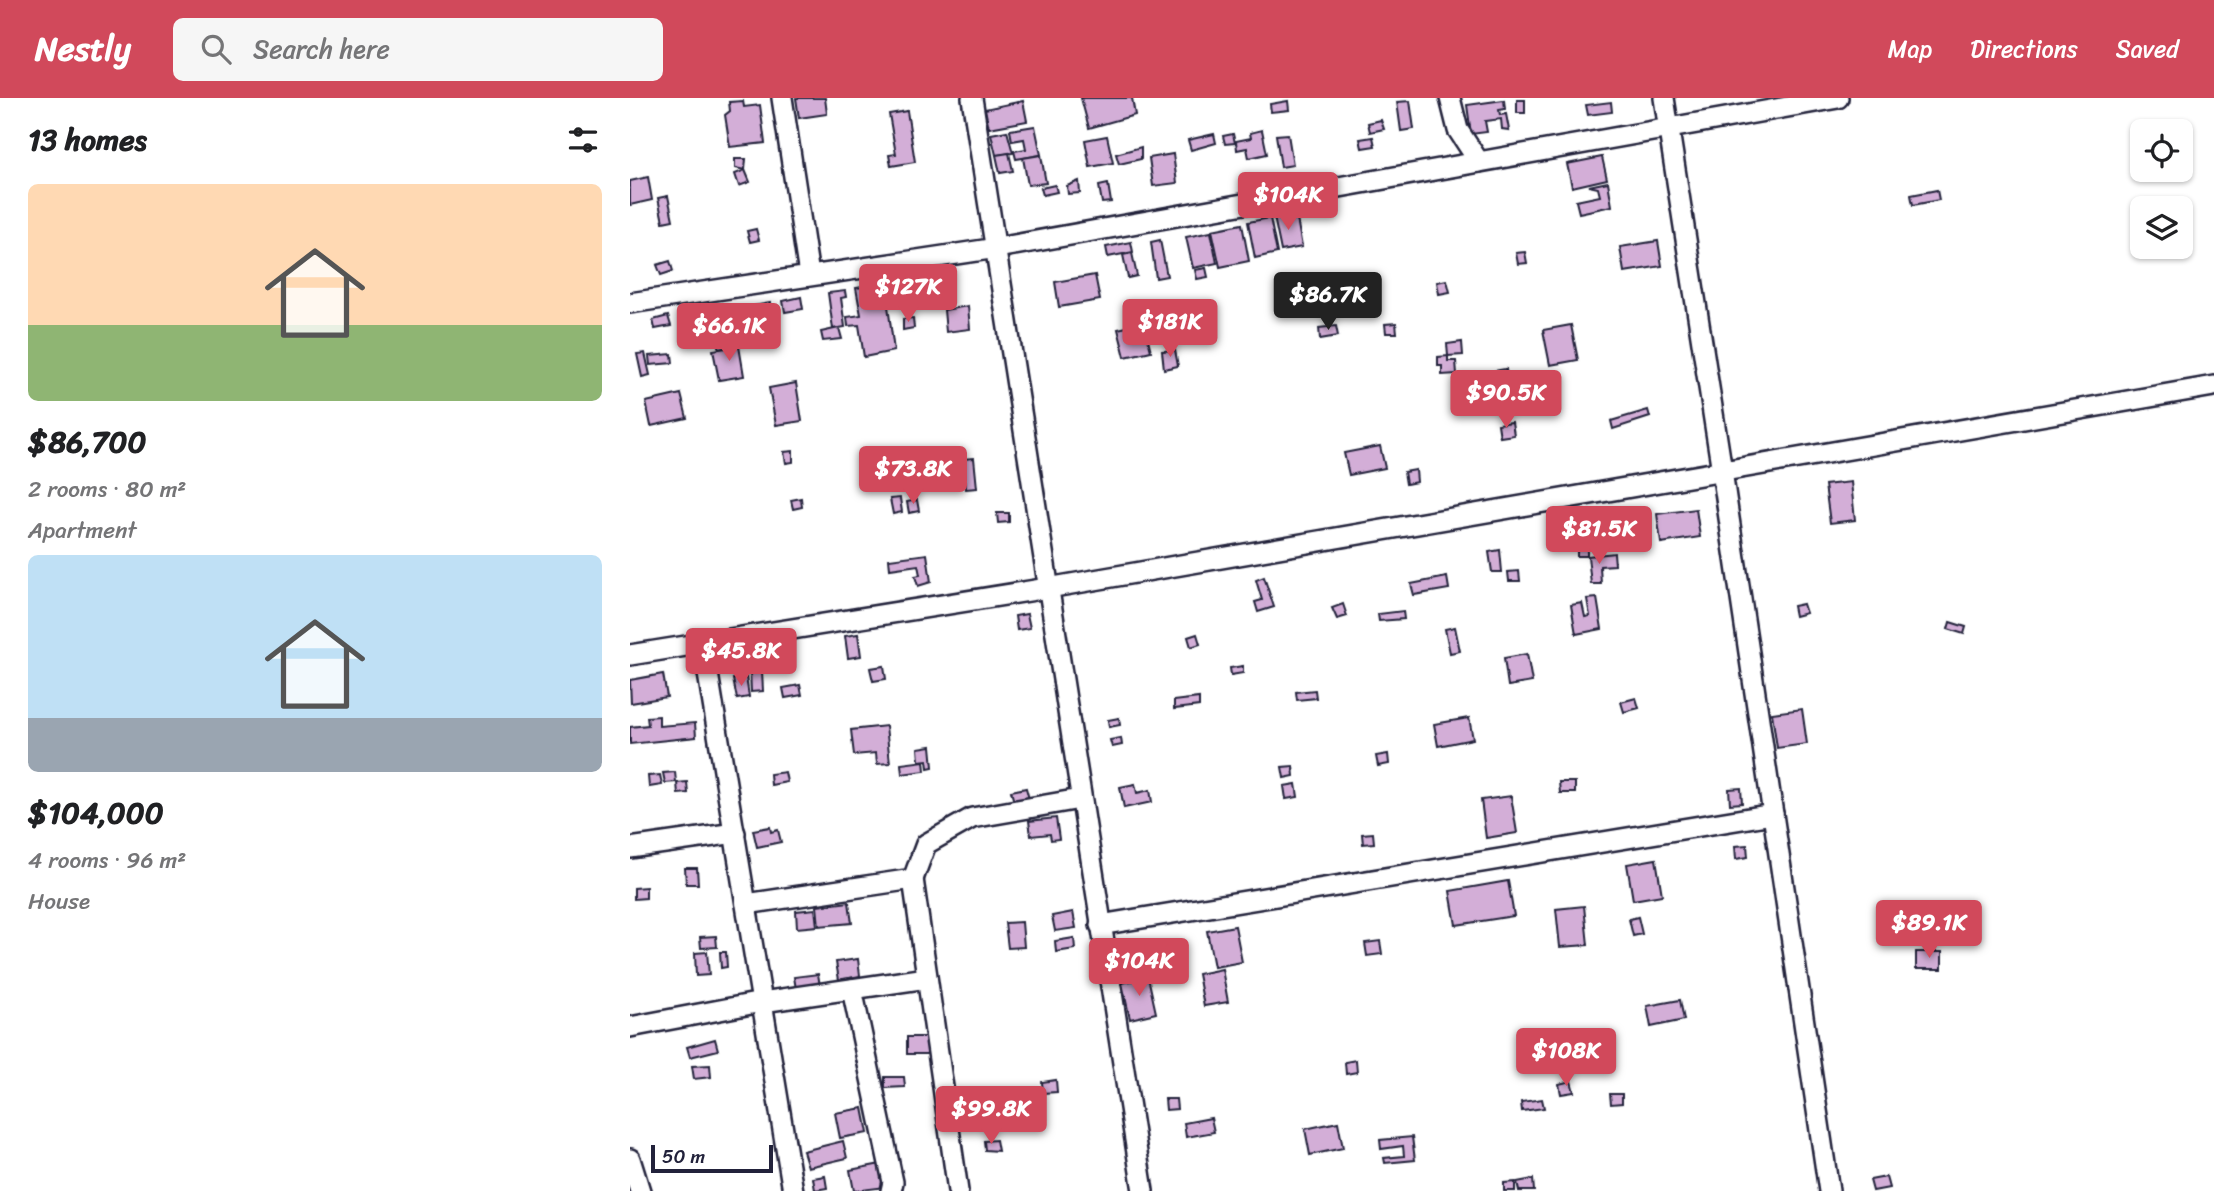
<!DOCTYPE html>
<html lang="en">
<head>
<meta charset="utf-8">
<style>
  :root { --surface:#fff; --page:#f6f6f6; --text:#202124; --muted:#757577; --accent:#d1495b }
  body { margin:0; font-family:Sriracha,sans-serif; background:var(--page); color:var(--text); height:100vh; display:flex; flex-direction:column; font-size:26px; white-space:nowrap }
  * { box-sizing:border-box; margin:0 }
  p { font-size:23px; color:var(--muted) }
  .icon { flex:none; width:38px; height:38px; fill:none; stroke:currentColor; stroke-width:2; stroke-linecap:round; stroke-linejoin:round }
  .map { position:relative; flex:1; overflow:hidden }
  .panel { display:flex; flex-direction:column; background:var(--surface); width:630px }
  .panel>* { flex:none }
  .buttons { position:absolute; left:1500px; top:21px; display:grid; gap:14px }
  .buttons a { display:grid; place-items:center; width:63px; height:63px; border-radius:10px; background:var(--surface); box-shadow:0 2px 5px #0004; font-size:35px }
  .scale { position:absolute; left:21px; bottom:18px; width:122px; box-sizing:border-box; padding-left:7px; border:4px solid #22223b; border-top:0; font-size:19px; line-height:24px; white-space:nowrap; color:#22223b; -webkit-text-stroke:5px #fff; paint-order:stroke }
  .price { position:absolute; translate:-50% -60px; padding:0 16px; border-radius:7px; background:var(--accent); color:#fff; font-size:23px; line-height:46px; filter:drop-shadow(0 2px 4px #0008) }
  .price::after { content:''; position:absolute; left:50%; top:42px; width:21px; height:16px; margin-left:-10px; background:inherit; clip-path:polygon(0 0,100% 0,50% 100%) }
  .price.current { background:#222; color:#fff }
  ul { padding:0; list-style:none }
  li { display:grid; align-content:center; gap:14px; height:371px; padding:0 28px }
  li span { display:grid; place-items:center; height:217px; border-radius:10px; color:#555 }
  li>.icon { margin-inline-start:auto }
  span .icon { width:126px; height:126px; fill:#fffc; stroke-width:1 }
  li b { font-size:30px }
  h2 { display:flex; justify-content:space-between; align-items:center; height:84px; padding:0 28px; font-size:30px }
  header { display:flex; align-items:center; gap:42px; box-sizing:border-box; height:98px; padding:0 35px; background:var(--accent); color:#fff }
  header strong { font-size:33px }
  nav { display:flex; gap:38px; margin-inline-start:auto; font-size:24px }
  .search { width:490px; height:63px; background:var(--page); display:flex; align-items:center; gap:18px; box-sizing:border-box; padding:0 24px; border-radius:10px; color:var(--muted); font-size:26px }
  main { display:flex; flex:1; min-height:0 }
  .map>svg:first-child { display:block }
  .building { fill:#d3aed7; stroke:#22223b; stroke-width:2 }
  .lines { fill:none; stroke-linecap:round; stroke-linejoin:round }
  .minor-casing { stroke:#22223b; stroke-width:24 }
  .minor { stroke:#fff; stroke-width:19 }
</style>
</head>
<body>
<header>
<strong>Nestly</strong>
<div class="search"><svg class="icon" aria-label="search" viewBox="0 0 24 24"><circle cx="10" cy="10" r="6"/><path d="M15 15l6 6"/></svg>Search here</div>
<nav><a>Map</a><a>Directions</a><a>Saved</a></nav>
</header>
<main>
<section class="panel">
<h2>13 homes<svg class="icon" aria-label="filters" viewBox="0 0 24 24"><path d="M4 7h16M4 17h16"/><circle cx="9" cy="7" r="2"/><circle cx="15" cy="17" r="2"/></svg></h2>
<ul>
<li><span style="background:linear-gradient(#ffd9b3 65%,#8fb573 0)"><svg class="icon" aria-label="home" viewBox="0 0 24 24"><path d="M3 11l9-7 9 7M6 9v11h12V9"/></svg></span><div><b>$86,700</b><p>2 rooms · 80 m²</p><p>Apartment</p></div></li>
<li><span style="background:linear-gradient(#bfe0f5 75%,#9aa5b1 0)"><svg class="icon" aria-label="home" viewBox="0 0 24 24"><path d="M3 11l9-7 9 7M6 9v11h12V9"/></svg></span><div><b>$104,000</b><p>4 rooms · 96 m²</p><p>House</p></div></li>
</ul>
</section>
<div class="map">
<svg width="1584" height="1093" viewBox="0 0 1584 1093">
  <rect width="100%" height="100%" fill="#fff"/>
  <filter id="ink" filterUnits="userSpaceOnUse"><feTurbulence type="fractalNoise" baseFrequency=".0143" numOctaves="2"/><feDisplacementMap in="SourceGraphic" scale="14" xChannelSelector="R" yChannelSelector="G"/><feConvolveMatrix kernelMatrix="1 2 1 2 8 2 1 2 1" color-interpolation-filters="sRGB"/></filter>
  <g filter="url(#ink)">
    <g class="building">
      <path d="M 166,0 L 195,0 L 197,16 L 169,20 Z"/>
      <path d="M 451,0 L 502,0 L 505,17 L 459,30 Z"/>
      <path d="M 874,2 L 875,11 L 869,12 L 870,17 L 876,16 L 879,32 L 872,31 L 871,21 L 855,23 L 857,34 L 841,36 L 837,7 Z"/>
      <rect x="887" y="2" width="8" height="13"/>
      <path d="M 113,3 L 114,9 L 130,7 L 135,45 L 100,49 L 95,17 L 100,13 L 99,4 Z"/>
      <path d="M 393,3 L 397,23 L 359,30 L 355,11 Z"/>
      <path d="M 658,3 L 659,12 L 641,14 L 640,6 Z"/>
      <path d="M 780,3 L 784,31 L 771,33 L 767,4 Z"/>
      <path d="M 981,4 L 982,14 L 958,17 L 956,7 Z"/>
      <path d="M 277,13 L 285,64 L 261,68 L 259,57 L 266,56 L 259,16 Z"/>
      <path d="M 751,22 L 754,31 L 740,34 L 738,25 Z"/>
      <path d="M 405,28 L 411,57 L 386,61 L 384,53 L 396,51 L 394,41 L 382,43 L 380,32 Z"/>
      <path d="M 632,32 L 637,56 L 619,60 L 617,50 L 607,52 L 606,43 L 621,40 L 620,35 Z"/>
      <path d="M 377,33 L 383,55 L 366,57 L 361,36 Z"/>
      <path d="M 584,36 L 586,45 L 561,52 L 558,42 Z"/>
      <path d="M 603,36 L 605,45 L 595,46 L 593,38 Z"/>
      <path d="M 658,36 L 663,67 L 651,69 L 646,37 Z"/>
      <path d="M 477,38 L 483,65 L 460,69 L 455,42 Z"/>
      <path d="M 743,39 L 745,48 L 732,50 L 730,41 Z"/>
      <path d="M 511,49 L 511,61 L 489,66 L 486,56 Z"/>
      <path d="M 379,55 L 383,73 L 370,75 L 366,57 Z"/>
      <path d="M 543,56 L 547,85 L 523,88 L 519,60 Z"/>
      <path d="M 411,57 L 416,85 L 398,87 L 393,60 Z"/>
      <path d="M 972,59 L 977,81 L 942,89 L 937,66 Z"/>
      <path d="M 105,61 L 116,61 L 115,72 L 105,70 Z"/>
      <path d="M 115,72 L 120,84 L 109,88 L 105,76 Z"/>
      <path d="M 18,79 L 22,102 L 0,107 L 0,83 Z"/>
      <path d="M 449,83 L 450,95 L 438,96 L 437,88 Z"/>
      <path d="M 978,84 L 982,108 L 949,115 L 946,103 L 970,98 L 968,90 L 959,88 Z"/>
      <path d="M 478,86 L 481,104 L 472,105 L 469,88 Z"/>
      <path d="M 425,87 L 427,94 L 413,97 L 411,90 Z"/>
      <path d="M 1307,92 L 1309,102 L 1283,107 L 1281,97 Z"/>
      <path d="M 38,98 L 43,122 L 33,124 L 28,100 Z"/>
      <path d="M 666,115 L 672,149 L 651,153 L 644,119 Z"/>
      <path d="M 640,120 L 647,155 L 625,160 L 618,124 Z"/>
      <path d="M 612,126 L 619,163 L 590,169 L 582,132 Z"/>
      <path d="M 126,131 L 129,142 L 120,144 L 117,133 Z"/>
      <path d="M 581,134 L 587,165 L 563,170 L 556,139 Z"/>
      <path d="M 530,142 L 537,178 L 526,180 L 521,144 Z"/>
      <path d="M 1028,143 L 1032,168 L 994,174 L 990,149 Z"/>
      <path d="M 501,144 L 503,154 L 478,159 L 476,149 Z"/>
      <path d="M 895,154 L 897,165 L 888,166 L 886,155 Z"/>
      <path d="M 502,155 L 507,178 L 498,180 L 493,157 Z"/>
      <path d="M 40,163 L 43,173 L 31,177 L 27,167 Z"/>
      <path d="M 576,170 L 578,179 L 567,181 L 565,172 Z"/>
      <path d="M 465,177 L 470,202 L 429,209 L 425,184 Z"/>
      <path d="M 278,181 L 281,192 L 269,194 L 267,183 Z"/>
      <path d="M 817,182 L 820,194 L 809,196 L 807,184 Z"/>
      <path d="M 255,185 L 264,253 L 234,259 L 229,227 L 218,228 L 217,219 L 231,217 L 226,190 Z"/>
      <path d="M 215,193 L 216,199 L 211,200 L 215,229 L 203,231 L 198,195 Z"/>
      <path d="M 171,199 L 173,211 L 155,214 L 153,203 Z"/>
      <path d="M 140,205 L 146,240 L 89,251 L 84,234 L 112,230 L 108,211 Z"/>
      <path d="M 338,208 L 340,231 L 316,234 L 314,212 Z"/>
      <path d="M 100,212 L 102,224 L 87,226 L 86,222 L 80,223 L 80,220 L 71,221 L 71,217 Z"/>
      <path d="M 38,218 L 41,228 L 25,231 L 23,222 Z"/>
      <path d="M 283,220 L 284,230 L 273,232 L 273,221 Z"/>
      <path d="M 514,225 L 521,253 L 495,259 L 488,231 Z"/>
      <path d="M 766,225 L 767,235 L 756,235 L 755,226 Z"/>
      <path d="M 941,227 L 948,262 L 920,267 L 913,232 Z"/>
      <path d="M 82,228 L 84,241 L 69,243 L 68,231 Z"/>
      <path d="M 706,228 L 708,238 L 690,241 L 689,230 Z"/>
      <path d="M 209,230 L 212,241 L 193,243 L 191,234 Z"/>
      <path d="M 832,244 L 833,257 L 818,258 L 817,246 Z"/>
      <path d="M 109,248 L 114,278 L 89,282 L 83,252 Z"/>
      <path d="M 545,252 L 548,268 L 534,271 L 532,253 Z"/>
      <path d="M 15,255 L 20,277 L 12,279 L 7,256 Z"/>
      <path d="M 42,256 L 43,265 L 20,267 L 19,258 Z"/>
      <path d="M 818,258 L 818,263 L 826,263 L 827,276 L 812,277 L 812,268 L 808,268 L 808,259 Z"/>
      <path d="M 876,271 L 879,295 L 866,296 L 863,273 Z"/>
      <path d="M 166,285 L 172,323 L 146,327 L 139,290 Z"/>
      <path d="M 51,296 L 57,320 L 21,328 L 16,304 Z"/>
      <path d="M 1018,312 L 1020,319 L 983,331 L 981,323 Z"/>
      <path d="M 882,324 L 884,337 L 870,339 L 868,326 Z"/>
      <path d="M 750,348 L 755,370 L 719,377 L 714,355 Z"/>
      <path d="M 163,353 L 163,364 L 156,365 L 154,354 Z"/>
      <path d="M 277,356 L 280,366 L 257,370 L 256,359 Z"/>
      <path d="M 344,360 L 347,390 L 336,391 L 333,361 Z"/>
      <path d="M 786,372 L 787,384 L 776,386 L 774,374 Z"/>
      <path d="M 1221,384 L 1225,422 L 1200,425 L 1195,387 Z"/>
      <path d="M 171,400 L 172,409 L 163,411 L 161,402 Z"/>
      <path d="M 270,400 L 272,414 L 263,416 L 260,401 Z"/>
      <path d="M 287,402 L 289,413 L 279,415 L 277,404 Z"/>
      <path d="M 1066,411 L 1070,439 L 1031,445 L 1027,416 Z"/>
      <path d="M 367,415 L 379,415 L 379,424 L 368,425 Z"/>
      <rect x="947" y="445" width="10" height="13"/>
      <path d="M 870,452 L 872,474 L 862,474 L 859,454 Z"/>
      <path d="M 984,455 L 985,467 L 970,468 L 971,486 L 961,486 L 958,458 Z"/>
      <path d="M 297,456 L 301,484 L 288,488 L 285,478 L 290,477 L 288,467 L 260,471 L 259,461 Z"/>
      <path d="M 889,473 L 890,483 L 879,483 L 878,474 Z"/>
      <path d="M 634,479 L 644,509 L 628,514 L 625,504 L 632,502 L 626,482 Z"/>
      <path d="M 817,479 L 819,491 L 784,497 L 781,486 Z"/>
      <path d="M 967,500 L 972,531 L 946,536 L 941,507 L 952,505 L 955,519 L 960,518 L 957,501 Z"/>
      <path d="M 713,506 L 717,518 L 707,521 L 702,510 Z"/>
      <path d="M 1173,506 L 1176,515 L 1165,518 L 1163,508 Z"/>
      <path d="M 773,513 L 774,521 L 749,523 L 748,516 Z"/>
      <path d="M 397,516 L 400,530 L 387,532 L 385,518 Z"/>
      <path d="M 1320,524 L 1336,529 L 1334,536 L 1318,531 Z"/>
      <path d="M 825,529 L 830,553 L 820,555 L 815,531 Z"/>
      <path d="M 228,536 L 231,558 L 218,560 L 215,538 Z"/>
      <path d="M 567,536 L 570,546 L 561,549 L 558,539 Z"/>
      <path d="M 897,556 L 902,584 L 878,588 L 874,560 Z"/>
      <path d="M 254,568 L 256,581 L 243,583 L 240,570 Z"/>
      <path d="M 613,568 L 613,575 L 601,577 L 600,570 Z"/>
      <path d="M 120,573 L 132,573 L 133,593 L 121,594 Z"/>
      <path d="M 33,576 L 37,599 L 1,605 L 0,582 Z"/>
      <path d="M 116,579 L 119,599 L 107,601 L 103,581 Z"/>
      <path d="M 170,587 L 172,597 L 155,600 L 153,590 Z"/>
      <path d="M 685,592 L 686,600 L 667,602 L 666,594 Z"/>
      <path d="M 569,600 L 569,608 L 544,611 L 544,603 Z"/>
      <path d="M 1006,600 L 1009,610 L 994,614 L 991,604 Z"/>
      <path d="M 1172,611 L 1177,646 L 1147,650 L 1142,615 Z"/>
      <path d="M 29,618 L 29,628 L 65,625 L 66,639 L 0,646 L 0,629 L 18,627 L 17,619 Z"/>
      <path d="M 489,620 L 490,627 L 479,629 L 478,622 Z"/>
      <path d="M 839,620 L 843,641 L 808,648 L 804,626 Z"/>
      <path d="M 256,628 L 260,665 L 247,666 L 246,655 L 224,657 L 221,632 Z"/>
      <path d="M 491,640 L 492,647 L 482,649 L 480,642 Z"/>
      <path d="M 301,648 L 303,669 L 298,670 L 297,662 L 289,663 L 288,650 Z"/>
      <path d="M 758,656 L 759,666 L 748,668 L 746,658 Z"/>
      <path d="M 294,663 L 295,673 L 272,676 L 271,666 Z"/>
      <path d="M 663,668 L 664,678 L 654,680 L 652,669 Z"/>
      <path d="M 45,674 L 46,684 L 35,685 L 33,675 Z"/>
      <path d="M 155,674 L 157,684 L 141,687 L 140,676 Z"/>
      <path d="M 30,677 L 32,687 L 19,689 L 18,678 Z"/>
      <path d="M 57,684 L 58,695 L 48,696 L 47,685 Z"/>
      <path d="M 929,684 L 945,684 L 945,695 L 930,695 Z"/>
      <path d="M 505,686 L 507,695 L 520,692 L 522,704 L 494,710 L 490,689 Z"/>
      <path d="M 666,686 L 668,699 L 656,701 L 654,688 Z"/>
      <path d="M 396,690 L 399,701 L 384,704 L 381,693 Z"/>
      <path d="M 1111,690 L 1112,705 L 1100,706 L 1099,691 Z"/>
      <path d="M 881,698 L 887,735 L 856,740 L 851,702 Z"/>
      <path d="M 426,720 L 429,741 L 421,742 L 420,736 L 401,738 L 399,723 Z"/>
      <path d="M 140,729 L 141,734 L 148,732 L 151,744 L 127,749 L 123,732 Z"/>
      <path d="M 743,735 L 744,745 L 733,746 L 732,736 Z"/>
      <path d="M 1117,747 L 1118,759 L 1106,761 L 1105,748 Z"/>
      <path d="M 1026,761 L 1032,797 L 1003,802 L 997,766 Z"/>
      <path d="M 55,770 L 67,770 L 68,786 L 56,786 Z"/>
      <path d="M 878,783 L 884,818 L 826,827 L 820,793 Z"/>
      <path d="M 16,789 L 16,800 L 4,801 L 4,790 Z"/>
      <path d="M 219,804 L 222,825 L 189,828 L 187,808 Z"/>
      <path d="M 954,808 L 958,847 L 930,849 L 926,811 Z"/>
      <path d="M 185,811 L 187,828 L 167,830 L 166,813 Z"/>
      <path d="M 443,814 L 446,830 L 425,833 L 422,818 Z"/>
      <path d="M 1008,819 L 1012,836 L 1003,838 L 999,821 Z"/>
      <path d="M 392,824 L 394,849 L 378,850 L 375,825 Z"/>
      <path d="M 605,828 L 612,864 L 584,869 L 577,833 Z"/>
      <path d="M 86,838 L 87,849 L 71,850 L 70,839 Z"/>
      <path d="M 444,840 L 445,851 L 426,854 L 425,843 Z"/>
      <path d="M 750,843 L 752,856 L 737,858 L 735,845 Z"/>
      <path d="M 77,854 L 79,877 L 66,878 L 65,855 Z"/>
      <path d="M 90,854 L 96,854 L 97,869 L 91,870 Z"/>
      <rect x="1286" y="854" width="26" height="17"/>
      <path d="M 228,861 L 230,878 L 209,882 L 206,864 Z"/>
      <path d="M 592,871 L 598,904 L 574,908 L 568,876 Z"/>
      <path d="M 188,876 L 190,888 L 166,891 L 164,879 Z"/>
      <path d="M 518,879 L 526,915 L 500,921 L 492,885 Z"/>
      <path d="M 1050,902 L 1054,922 L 1021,929 L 1017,908 Z"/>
      <rect x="277" y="939" width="29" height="17"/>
      <path d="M 85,941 L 88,952 L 60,959 L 57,949 Z"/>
      <path d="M 726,962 L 727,974 L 716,976 L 715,964 Z"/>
      <path d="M 80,967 L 81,979 L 64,981 L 62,968 Z"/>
      <path d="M 255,979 L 274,979 L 275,989 L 255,990 Z"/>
      <path d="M 426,982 L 427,994 L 413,995 L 412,984 Z"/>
      <path d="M 941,983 L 944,994 L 931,996 L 929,986 Z"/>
      <path d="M 980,996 L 992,996 L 992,1005 L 981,1006 Z"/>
      <path d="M 535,1001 L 546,1001 L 547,1011 L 536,1012 Z"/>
      <path d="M 912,1001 L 914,1010 L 892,1013 L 891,1004 Z"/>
      <path d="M 233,1010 L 238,1035 L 210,1040 L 205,1015 Z"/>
      <path d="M 581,1020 L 584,1034 L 556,1039 L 554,1025 Z"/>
      <path d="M 708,1024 L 713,1050 L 680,1057 L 675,1031 Z"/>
      <path d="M 782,1039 L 785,1062 L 755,1065 L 754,1060 L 774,1058 L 773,1048 L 751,1051 L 750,1042 Z"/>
      <path d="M 366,1042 L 368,1053 L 355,1052 L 354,1043 Z"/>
      <path d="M 213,1043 L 217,1060 L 178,1069 L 173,1053 Z"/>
      <path d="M 251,1066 L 256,1089 L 224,1093 L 220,1072 Z"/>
      <path d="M 195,1078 L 197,1090 L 185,1092 L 183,1080 Z"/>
      <path d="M 1256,1079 L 1259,1090 L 1243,1093 L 1240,1082 Z"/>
      <path d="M 903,1081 L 904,1093 L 889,1093 L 887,1084 Z"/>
      <path d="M 885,1084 L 885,1093 L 874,1093 L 874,1085 Z"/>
    </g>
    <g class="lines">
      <g class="minor-casing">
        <g id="minor">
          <path d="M 152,0 L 179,177"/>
          <path d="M 342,0 L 513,1093"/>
          <path d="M 820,0 L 828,32 L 849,64"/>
          <path d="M 1034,0 L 1092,373 L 1199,1093"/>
          <path d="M 0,205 L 367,150 L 1208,0"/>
          <path d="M 73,545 L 163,1093"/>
          <path d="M 0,557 L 418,490 L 1584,288"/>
          <path d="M 0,750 L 105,735"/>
          <path d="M 283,781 L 328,1093"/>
          <path d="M 116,806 L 283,781 L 296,746 L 342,720 L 450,701"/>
          <path d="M 470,827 L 1143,716"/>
          <path d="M 222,891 L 263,1084 L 261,1093"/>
          <path d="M 0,929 L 132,904 L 297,880"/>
          <path d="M 0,1061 L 10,1093"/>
        </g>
      </g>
      <use href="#minor" class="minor"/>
    </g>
  </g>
</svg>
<div class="buttons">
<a><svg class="icon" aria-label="locate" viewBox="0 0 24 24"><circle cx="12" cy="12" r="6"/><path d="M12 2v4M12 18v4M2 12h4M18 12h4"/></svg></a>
<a><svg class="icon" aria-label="layers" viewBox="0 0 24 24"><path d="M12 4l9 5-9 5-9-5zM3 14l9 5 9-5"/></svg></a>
</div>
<div class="scale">50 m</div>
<b class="price" style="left:658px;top:134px">$104K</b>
<b class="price" style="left:278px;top:226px">$127K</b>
<b class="price current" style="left:698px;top:234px">$86.7K</b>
<b class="price" style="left:540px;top:261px">$181K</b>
<b class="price" style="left:99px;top:265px">$66.1K</b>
<b class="price" style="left:876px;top:332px">$90.5K</b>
<b class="price" style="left:283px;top:408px">$73.8K</b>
<b class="price" style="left:969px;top:468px">$81.5K</b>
<b class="price" style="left:111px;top:590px">$45.8K</b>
<b class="price" style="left:1299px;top:862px">$89.1K</b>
<b class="price" style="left:509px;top:900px">$104K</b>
<b class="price" style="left:936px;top:990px">$108K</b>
<b class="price" style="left:361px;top:1048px">$99.8K</b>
</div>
</main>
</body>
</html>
